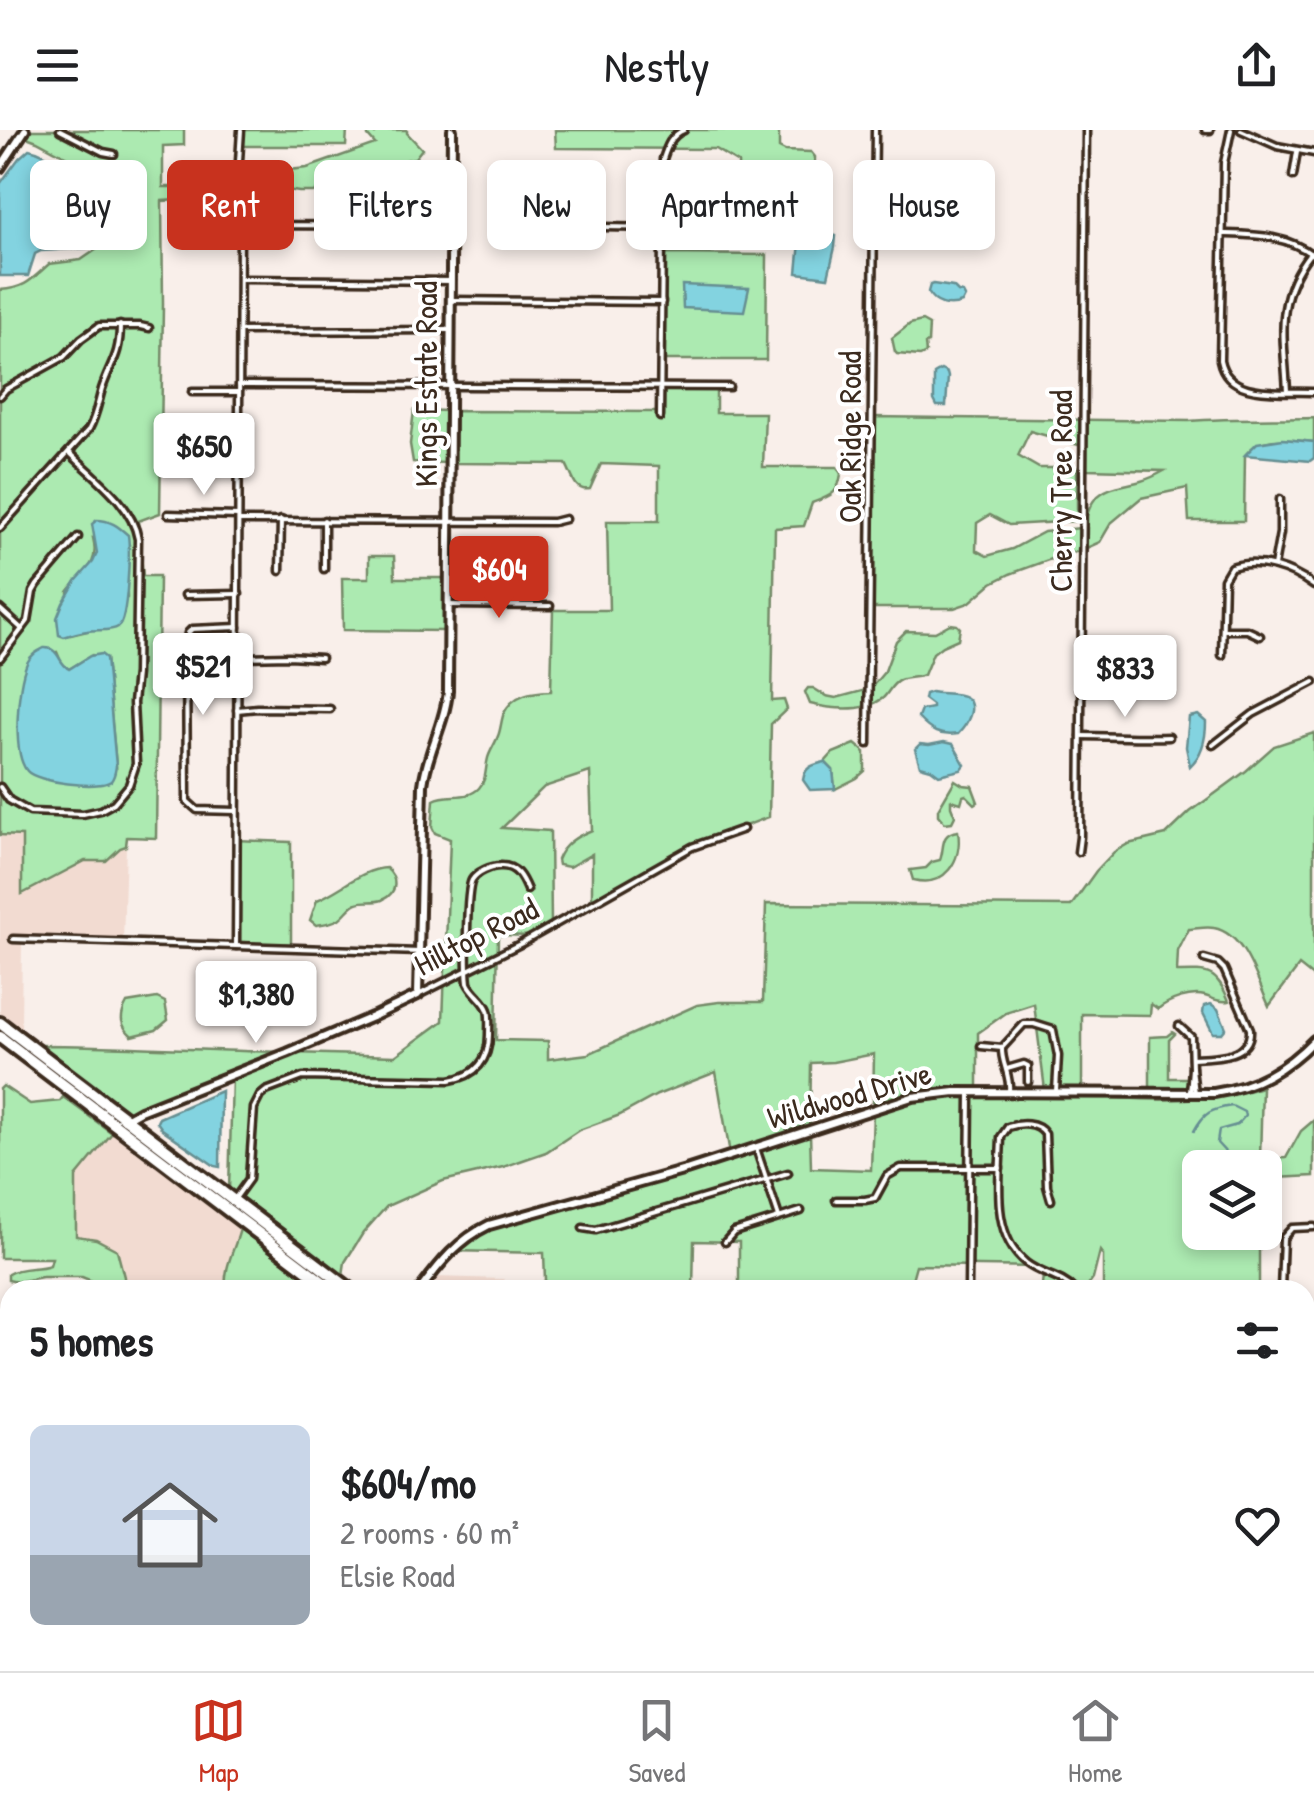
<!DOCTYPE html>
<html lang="en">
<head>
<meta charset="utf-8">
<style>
  :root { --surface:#fff; --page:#f2f2f2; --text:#202124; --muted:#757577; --line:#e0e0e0; --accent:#c8321e }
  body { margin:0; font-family:"Patrick Hand",sans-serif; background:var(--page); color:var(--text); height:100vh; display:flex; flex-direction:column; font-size:38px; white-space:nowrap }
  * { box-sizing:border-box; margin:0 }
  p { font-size:32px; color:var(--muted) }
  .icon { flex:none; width:55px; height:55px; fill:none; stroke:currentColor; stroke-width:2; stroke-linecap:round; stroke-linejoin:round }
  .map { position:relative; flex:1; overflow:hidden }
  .panel { position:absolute; left:0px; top:1150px; width:1315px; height:392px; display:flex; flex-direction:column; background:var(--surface); border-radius:30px 30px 0 0; box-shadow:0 5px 15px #0003 }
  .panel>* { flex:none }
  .guide { position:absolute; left:30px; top:30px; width:1255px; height:90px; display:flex; gap:20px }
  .tools { position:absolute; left:1182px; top:1020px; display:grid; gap:20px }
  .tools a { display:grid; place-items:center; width:100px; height:100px; border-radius:15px; background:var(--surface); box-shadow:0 5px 15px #0003; font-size:50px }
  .price { position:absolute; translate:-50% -85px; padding:0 22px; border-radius:10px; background:#fff; color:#222; font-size:32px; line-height:65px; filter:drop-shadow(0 2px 5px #0008) }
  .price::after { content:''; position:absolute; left:50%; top:60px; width:30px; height:22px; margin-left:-15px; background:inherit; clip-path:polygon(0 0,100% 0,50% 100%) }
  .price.on { background:var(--accent); color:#fff }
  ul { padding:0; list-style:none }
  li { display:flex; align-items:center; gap:30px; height:250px; padding:0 30px }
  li+li { border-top:2px solid var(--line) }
  li span { display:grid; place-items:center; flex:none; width:280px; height:200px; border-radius:15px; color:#555 }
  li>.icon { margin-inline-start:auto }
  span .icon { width:120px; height:120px; fill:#fffc; stroke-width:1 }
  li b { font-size:42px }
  h2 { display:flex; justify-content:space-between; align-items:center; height:120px; padding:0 30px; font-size:42px }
  .chip { padding:0 35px; border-radius:15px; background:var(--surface); box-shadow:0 5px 15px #0003; font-size:35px; line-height:90px }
  .chip.on { background:var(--accent); color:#fff }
  header { display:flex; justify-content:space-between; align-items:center; height:130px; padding:0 30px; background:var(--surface); font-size:45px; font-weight:600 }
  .tabs { display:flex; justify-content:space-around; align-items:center; height:140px; border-top:2px solid var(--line); background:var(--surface); font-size:28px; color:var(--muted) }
  .tabs a { display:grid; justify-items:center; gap:5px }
  .tabs .on { color:var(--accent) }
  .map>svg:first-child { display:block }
  .built { fill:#f2dbd1 }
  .green { fill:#aceab1; stroke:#748a68; stroke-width:2.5; fill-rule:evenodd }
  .water { fill:#83d3e0; stroke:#668f92; stroke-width:2.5 }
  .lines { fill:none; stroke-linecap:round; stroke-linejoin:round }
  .stream { stroke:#668f92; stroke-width:2.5 }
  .minor-casing { stroke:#3b2a1e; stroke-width:11 }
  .tertiary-casing { stroke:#3b2a1e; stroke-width:14 }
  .trunk-casing { stroke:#3b2a1e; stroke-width:18 }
  .minor { stroke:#fff; stroke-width:4 }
  .tertiary { stroke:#fff; stroke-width:6 }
  .trunk { stroke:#fff; stroke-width:10 }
  .labels { text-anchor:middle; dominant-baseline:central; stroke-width:8; stroke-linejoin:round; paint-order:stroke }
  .street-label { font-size:32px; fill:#3b2a1e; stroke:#fff }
</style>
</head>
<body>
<header><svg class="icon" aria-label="menu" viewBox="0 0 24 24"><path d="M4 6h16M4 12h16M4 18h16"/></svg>Nestly<svg class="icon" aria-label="share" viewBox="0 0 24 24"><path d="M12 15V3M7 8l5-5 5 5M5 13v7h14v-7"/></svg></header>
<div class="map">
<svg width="1314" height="1541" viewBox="0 0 1314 1541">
  <rect width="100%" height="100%" fill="#f9efea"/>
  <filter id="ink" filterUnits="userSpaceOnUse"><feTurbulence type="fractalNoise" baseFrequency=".01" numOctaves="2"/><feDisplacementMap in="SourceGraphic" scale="20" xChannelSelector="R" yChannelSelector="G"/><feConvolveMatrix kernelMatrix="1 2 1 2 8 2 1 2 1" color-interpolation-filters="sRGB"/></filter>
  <g filter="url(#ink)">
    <g class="built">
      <path d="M 0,705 L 22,705 L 23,763 L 85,731 L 94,732 L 113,726 L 120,718 L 126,716 L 123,813 L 22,809 L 21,900 L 0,883 Z"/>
      <path d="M 112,1003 L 240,1099 L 228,1133 L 224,1155 L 226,1160 L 124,1160 L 124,1147 L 76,1107 L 76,1047 Z"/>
      <path d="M 432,1147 L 505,1149 L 496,1160 L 423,1160 Z"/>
    </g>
    <g class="green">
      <path d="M 27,0 L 184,0 L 184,15 L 163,16 L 163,57 L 188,57 L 234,46 L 307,38 L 375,14 L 368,6 L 368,0 L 371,0 L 375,4 L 379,0 L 407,0 L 407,3 L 422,19 L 415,28 L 349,43 L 328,57 L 313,62 L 299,62 L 263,56 L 246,56 L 197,69 L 162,71 L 163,174 L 160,383 L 138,391 L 143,446 L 159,446 L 156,708 L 127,707 L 126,716 L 120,718 L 106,731 L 85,731 L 22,764 L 22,706 L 0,705 L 0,160 C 26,158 31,150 49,134 L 81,130 L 122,102 L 134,90 L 132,68 L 119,55 L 37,11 L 24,6 ZM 93,408 L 129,415 L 126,438 L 127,468 L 91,500 L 71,505 L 68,462 C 84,441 100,435 93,408 ZM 57,522 L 62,534 L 69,539 L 92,525 L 106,528 L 116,636 L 24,543 L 31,527 Z"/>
      <path d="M 241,0 L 347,0 L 346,16 L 241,16 Z"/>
      <path d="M 555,0 L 779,0 L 779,18 L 785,21 L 811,22 L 815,27 L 814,71 L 739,74 L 738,33 L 715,19 L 556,18 Z"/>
      <path d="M 662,124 L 767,125 L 766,230 L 660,230 Z"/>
      <path d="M 922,191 L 929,195 L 928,213 L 925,214 L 926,223 L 920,226 L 897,224 L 895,222 L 892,208 L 910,194 Z"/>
      <path d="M 660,259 L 716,260 L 716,283 L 765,283 L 763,337 L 837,337 L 841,344 C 838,365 830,366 812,373 L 804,396 L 775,398 L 772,571 L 784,570 L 787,579 L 771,594 L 769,687 L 697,714 L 592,773 L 592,724 L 569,737 L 558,735 L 557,730 C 563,714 577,706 592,700 L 590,642 L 544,657 L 502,698 L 550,701 L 551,795 L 532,806 L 498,805 L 496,910 L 548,911 L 548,929 L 588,924 L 697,875 L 719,872 L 763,872 L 766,774 L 1071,776 L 1096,741 L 1114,722 L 1128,714 L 1166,705 L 1190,682 L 1246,641 L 1274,616 L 1314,603 L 1314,848 L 1299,836 L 1269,876 C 1257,850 1245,804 1214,798 C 1206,796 1196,799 1189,799 L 1178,821 L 1177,842 C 1209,841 1216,840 1229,871 C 1218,872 1214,869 1205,866 C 1191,862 1169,870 1158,879 L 1151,874 L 1150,885 L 1082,884 L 1082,961 L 1045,960 L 1034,874 L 1006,883 L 978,903 L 978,960 C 937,960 912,966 873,978 L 874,924 L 833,932 L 811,933 L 810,998 L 730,1024 L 716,942 L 657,965 L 620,985 L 579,1000 L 546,1022 L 503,1037 L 443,1051 L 387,1076 L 363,1103 L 345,1132 L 343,1145 L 229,1061 L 232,947 L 294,923 L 395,926 L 443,891 L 450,709 L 435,703 L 432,697 L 434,670 C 448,662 467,671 479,658 C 487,649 485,639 488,628 C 490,621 495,614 498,606 C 501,599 501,590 504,583 C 514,563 532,562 551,561 L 553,480 L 609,480 L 607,391 L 659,391 L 659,336 L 601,334 L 590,359 C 574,362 573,346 566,334 L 452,333 L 452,281 L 658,282 Z"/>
      <path d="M 414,280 L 448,281 L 448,333 L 413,332 L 410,314 Z"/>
      <path d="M 872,287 L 1189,291 C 1231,288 1272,289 1314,288 L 1314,312 C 1291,310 1260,304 1245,325 L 1244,391 L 1189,391 L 1187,358 L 1141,368 L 1111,393 L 1100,412 L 1080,421 L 1059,426 L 1010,444 L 992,453 L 969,473 L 954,478 L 871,478 ZM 1030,301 L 1082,316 L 1087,339 L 1164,341 C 1157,345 1148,349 1141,351 C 1124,356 1108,355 1095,369 C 1087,378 1088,389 1080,398 L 1044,402 L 1012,419 L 987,426 L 976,420 L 977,393 L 990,385 L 1009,395 L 1077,391 L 1077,338 L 1039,338 L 1018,326 Z"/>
      <path d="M 369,426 L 394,426 L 395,448 L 447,448 L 446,501 L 343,500 L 342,448 L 369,448 Z"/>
      <path d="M 950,494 L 957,495 L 960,498 L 958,509 L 942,516 L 933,523 L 924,545 C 916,548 907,547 900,550 C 891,554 889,563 883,568 C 864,583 832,579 810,574 L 805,562 L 808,558 L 813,558 L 826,566 L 836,568 L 870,559 L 885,541 L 896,511 L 906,501 L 935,502 Z"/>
      <path d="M 855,614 L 865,622 L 865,641 L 857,648 L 835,659 L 833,640 L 825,632 L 833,623 Z"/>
      <path d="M 955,650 L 963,655 L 972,656 L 978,672 L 975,674 L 966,665 L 963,666 L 961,673 L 951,670 L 951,676 L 955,686 L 952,692 L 945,693 L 938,685 L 938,679 Z"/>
      <path d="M 958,701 C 963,731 944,758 913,750 L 910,740 L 926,738 L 932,732 L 940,730 C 945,718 939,703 958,701 Z"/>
      <path d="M 235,710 L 291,712 L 291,818 L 234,816 Z"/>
      <path d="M 386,738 C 398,748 398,763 382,770 C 374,773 365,770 357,773 C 350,776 346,784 339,789 C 332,793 323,794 316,795 L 310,790 L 317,770 C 340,761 362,739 386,738 Z"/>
      <path d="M 157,868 L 165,872 L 168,890 L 156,900 L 132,906 C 120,895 119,887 127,873 Z"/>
      <path d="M 1172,902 L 1175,904 L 1169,910 L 1169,948 L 1188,948 L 1188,959 L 1150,960 L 1150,907 L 1167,906 Z"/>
      <path d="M 38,915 C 121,915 202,921 285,922 L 127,985 L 79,950 Z"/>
      <path d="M 3,956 L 30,974 L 60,971 L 63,967 L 112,1003 L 76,1047 L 76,1106 L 96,1109 L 117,1120 L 124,1147 L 124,1160 L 114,1160 L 82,1147 L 42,1147 L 17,1152 L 8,1150 L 8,1144 C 21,1136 36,1140 50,1135 L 52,1128 L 0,1128 L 0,959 Z"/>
      <path d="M 1262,957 L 1260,1029 L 1286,1028 L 1301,1001 L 1314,990 L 1314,1046 L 1276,1048 L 1265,1055 L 1265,1038 L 1200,1038 L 1200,1102 L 1259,1103 L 1259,1160 L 1103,1160 L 1103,1125 L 1100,1121 L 1093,1149 L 1085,1160 L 1036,1160 L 1042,1155 L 1043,1145 L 1041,1137 L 916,1135 L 909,1160 L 739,1160 L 739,1112 L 694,1111 L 693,1160 L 536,1160 L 545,1150 L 544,1123 L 454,1121 L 485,1099 L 810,1002 L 811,1038 L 871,1040 L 873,982 L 913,969 L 937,964 L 1084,964 C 1139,972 1209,973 1262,957 Z"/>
      <path d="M 240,1099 L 320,1160 L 226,1160 C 223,1138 235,1119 240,1099 Z"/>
      <path d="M 0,1269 L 10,1269 L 10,1427 L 0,1426 Z"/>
      <path d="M 548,1532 L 548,1535 L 335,1535 L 334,1533 Z"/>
    </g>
    <g class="water">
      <path d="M 29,19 C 46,22 58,35 72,43 C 89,53 107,57 123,69 L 124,80 L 88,118 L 41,121 L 35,124 L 28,146 L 0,146 L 0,54 L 19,28 Z"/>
      <path d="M 823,103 L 836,106 L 835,117 L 828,147 L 797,143 L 800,112 L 813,104 Z"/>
      <path d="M 933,154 L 953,157 L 958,162 L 963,163 L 965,167 L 962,173 C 949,178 935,175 928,162 L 930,155 Z"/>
      <path d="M 682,155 L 749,158 L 744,181 L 683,178 Z"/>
      <path d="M 941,240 L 947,243 L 948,247 L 946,276 L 937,276 L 934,270 L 934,244 Z"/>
      <path d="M 1283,309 L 1314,312 L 1314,328 L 1310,331 L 1245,325 L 1257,313 Z"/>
      <path d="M 97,390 C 110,390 118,396 128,405 C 130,418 128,491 118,497 C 111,502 95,499 87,501 C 79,502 72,504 64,507 L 59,505 L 57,488 L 63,473 L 76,451 L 93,432 L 97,423 L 92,394 Z"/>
      <path d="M 44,518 C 59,517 58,533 69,539 L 90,526 L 101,524 L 106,528 L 116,636 C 115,642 115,646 111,651 C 99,660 36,652 27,641 C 12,623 17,555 27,533 C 31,525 36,522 44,518 Z"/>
      <path d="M 931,562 C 941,564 957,562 965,567 C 979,576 966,596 958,604 C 940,607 930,601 918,588 L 921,580 L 932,578 L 932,575 L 924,569 L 925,564 Z"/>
      <path d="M 1198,585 L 1206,592 C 1206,608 1202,625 1190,636 L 1186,617 L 1189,587 Z"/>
      <path d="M 944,612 L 953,614 L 965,635 L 961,640 L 939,645 L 931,639 L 920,636 L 915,619 L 920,614 L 929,615 Z"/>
      <path d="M 825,632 L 833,640 L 835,659 L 810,660 L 803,650 C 805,636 813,635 825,632 Z"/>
      <path d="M 1211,874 L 1218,879 L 1226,898 L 1222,903 L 1213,903 L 1203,883 L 1204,876 Z"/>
      <path d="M 221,961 L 220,1037 L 215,1036 L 162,999 L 157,992 L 159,988 Z"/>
    </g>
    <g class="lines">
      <g class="stream">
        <path d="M 1194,1001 C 1204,982 1212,979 1232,976 L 1244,982 L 1245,986 L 1237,995 L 1219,1000 L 1217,1013 L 1229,1026 L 1229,1030 L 1221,1038"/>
        <path d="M 1192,1059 L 1200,1064"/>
      </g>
      <g class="minor-casing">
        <g id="minor">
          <path d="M 60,0 L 103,22 L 114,24"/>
          <path d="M 1205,0 L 1210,0"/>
          <path d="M 1231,0 L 1224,33 L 1220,230 C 1228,270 1282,260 1314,262"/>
          <path d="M 1241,0 L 1277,16 L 1314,23"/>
          <path d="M 239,31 L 241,0"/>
          <path d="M 1293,46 L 1297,22"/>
          <path d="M 604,97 L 662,98"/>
          <path d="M 1223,104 C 1257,105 1287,105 1314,126"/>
          <path d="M 241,149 L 451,151"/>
          <path d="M 452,170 L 662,172"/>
          <path d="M 240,201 L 450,200"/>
          <path d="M 239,255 L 729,257"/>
          <path d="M 1287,261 C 1284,206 1274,169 1310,123"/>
          <path d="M 192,262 L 238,262"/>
          <path d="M 0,266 L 6,259 L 64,227 L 81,209 L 99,196 L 140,196 L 149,198"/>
          <path d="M 660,287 L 663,29 C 667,17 671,5 684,0"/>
          <path d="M 168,384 L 238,386"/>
          <path d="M 324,390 L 324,439"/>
          <path d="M 240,391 L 553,392 L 565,389"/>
          <path d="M 0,398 L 89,299 C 96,286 98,273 102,259 C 111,232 120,227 120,195"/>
          <path d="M 1274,436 L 1280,403 L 1280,369"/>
          <path d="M 280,441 L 281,390"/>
          <path d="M 185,465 L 239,464"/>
          <path d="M 449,475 L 550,476"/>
          <path d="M 0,479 L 22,499"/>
          <path d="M 1224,500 L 1247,500 L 1260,506"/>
          <path d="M 1222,525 L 1224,449 L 1231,437 C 1259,428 1291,439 1314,456"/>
          <path d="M 238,527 L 289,526 L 321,528"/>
          <path d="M 0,528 L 28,491 L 33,462 L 37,455 L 78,407"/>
          <path d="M 237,580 L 257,578 L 330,579"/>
          <path d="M 1081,606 C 1110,606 1139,608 1169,607"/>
          <path d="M 868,614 L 875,0"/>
          <path d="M 1213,615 L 1253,584 L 1314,552"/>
          <path d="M 0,657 L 9,670 L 30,682 L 83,684 L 101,680 L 114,673 L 129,655 L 136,634 L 133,573 L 136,544 L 138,409 C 132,373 94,347 69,322"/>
          <path d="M 236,681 L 197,680 L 187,671 L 186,514 L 188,503 L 192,499 L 238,497"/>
          <path d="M 1078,722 L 1080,707 L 1086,0"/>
          <path d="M 13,809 L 420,822"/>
          <path d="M 236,816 L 240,101 L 244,96 L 249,95 L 451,96"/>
          <path d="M 418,865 L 524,812 L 692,717 L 743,699"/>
          <path d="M 1179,896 L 1191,907 L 1192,938"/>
          <path d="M 981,916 L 1002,918"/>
          <path d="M 1002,918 L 1024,894 L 1034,894 L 1053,900 L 1058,926 L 1056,961"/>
          <path d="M 1002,918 C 1001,933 1011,945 1009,962"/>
          <path d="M 1192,928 C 1214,927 1252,928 1250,899 L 1224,839 L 1218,833 L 1204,829"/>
          <path d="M 1007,939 L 1024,934 L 1028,936 L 1028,952"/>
          <path d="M 1190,963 L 1192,938 L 1195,963"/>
          <path d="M 756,1018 L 779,1087"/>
          <path d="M 236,1067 L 249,1049 L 254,978 L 260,966 L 266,961 L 303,947 L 450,950 C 476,946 489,930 489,905 C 489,897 490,887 488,880 C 484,869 473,864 468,853 C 466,838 466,761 472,750 C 477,742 491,736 500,736 C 516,735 522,748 527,760"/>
          <path d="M 836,1070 L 865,1070 L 875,1068 L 887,1046 L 901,1038 L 1000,1038"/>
          <path d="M 1051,1070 L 1047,1056 L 1045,1004 C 1037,992 1020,993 1008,997 L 1001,1007 C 1000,1049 990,1104 1026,1133 C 1041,1145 1061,1146 1074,1160"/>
          <path d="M 583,1098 L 596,1100 L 788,1043"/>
          <path d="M 725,1112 L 734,1102 L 801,1081"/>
          <path d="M 968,1160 L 970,965"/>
          <path d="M 1281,1160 L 1283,1108 L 1292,1098 L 1314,1097"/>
          <path d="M 1305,1202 L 1314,1202"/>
          <path d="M 0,1214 L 10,1214"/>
          <path d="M 1305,1315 L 1314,1314"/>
          <path d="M 1305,1368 L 1314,1368"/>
          <path d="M 1305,1418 L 1314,1418"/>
          <path d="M 0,1449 L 10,1469"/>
          <path d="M 1305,1504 L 1314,1520"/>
          <path d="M 31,1532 L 34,1541"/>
          <path d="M 182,1532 L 182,1541"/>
          <path d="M 319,1532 L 322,1541"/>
          <path d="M 762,1532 L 762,1541"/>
          <path d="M 236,1541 L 244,1532"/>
          <path d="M 290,1541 L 298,1532"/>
        </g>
      </g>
      <g class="tertiary-casing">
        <g id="tertiary">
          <path d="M 0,38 L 25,0"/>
          <path d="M 124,990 L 140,981 L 287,923 L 372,887 L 418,865 L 423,655 C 427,622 445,594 448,561 L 452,0"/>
          <path d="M 420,1160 C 440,1133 458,1110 489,1095 L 686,1040 L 912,967 L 955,962 L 1214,963 C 1255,957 1286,939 1314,910"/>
        </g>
      </g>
      <g class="trunk-casing">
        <g id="trunk">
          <path d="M 0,893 L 351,1160"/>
          <path d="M 0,907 L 333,1160"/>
          <path d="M 824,1532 L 836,1541"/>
          <path d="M 842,1532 L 854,1541"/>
        </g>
      </g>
      <use href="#minor" class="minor"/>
      <use href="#tertiary" class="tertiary"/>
      <use href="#trunk" class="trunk"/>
    </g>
  </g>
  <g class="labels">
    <g class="street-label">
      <text transform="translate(425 254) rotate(-90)">Kings Estate Road</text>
      <text transform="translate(849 307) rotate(-90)">Oak Ridge Road</text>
      <text transform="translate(1060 361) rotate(-90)">Cherry Tree Road</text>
      <text transform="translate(476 806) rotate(-27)">Hilltop Road</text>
      <text transform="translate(849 965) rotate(-16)">Wildwood Drive</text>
    </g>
  </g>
</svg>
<div class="tools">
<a><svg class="icon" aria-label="layers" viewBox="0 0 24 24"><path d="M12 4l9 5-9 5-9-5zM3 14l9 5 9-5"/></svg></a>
</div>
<b class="price" style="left:204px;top:368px">$650</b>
<b class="price on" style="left:499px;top:491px">$604</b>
<b class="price" style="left:203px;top:588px">$521</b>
<b class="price" style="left:1125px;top:590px">$833</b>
<b class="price" style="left:256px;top:916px">$1,380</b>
<div class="guide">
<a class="chip">Buy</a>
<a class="chip on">Rent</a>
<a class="chip">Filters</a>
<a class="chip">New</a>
<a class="chip">Apartment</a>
<a class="chip">House</a>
</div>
<section class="panel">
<h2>5 homes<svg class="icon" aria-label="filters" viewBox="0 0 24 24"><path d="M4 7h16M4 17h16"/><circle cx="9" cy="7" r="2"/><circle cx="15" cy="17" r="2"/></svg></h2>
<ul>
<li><span style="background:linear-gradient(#c9d6e8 65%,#9aa5b1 0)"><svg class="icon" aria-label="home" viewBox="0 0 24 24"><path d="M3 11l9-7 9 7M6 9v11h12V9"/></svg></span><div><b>$604/mo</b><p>2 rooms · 60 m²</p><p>Elsie Road</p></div><svg class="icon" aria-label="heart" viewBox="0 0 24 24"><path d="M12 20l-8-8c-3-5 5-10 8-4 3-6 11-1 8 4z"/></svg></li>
</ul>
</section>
</div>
<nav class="tabs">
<a class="on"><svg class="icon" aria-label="map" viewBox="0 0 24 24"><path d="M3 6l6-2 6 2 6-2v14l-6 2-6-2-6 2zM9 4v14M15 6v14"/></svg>Map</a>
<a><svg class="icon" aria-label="saved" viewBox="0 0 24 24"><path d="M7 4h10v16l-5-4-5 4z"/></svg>Saved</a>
<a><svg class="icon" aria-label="home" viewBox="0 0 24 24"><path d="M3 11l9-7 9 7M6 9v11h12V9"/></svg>Home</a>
</nav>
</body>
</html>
